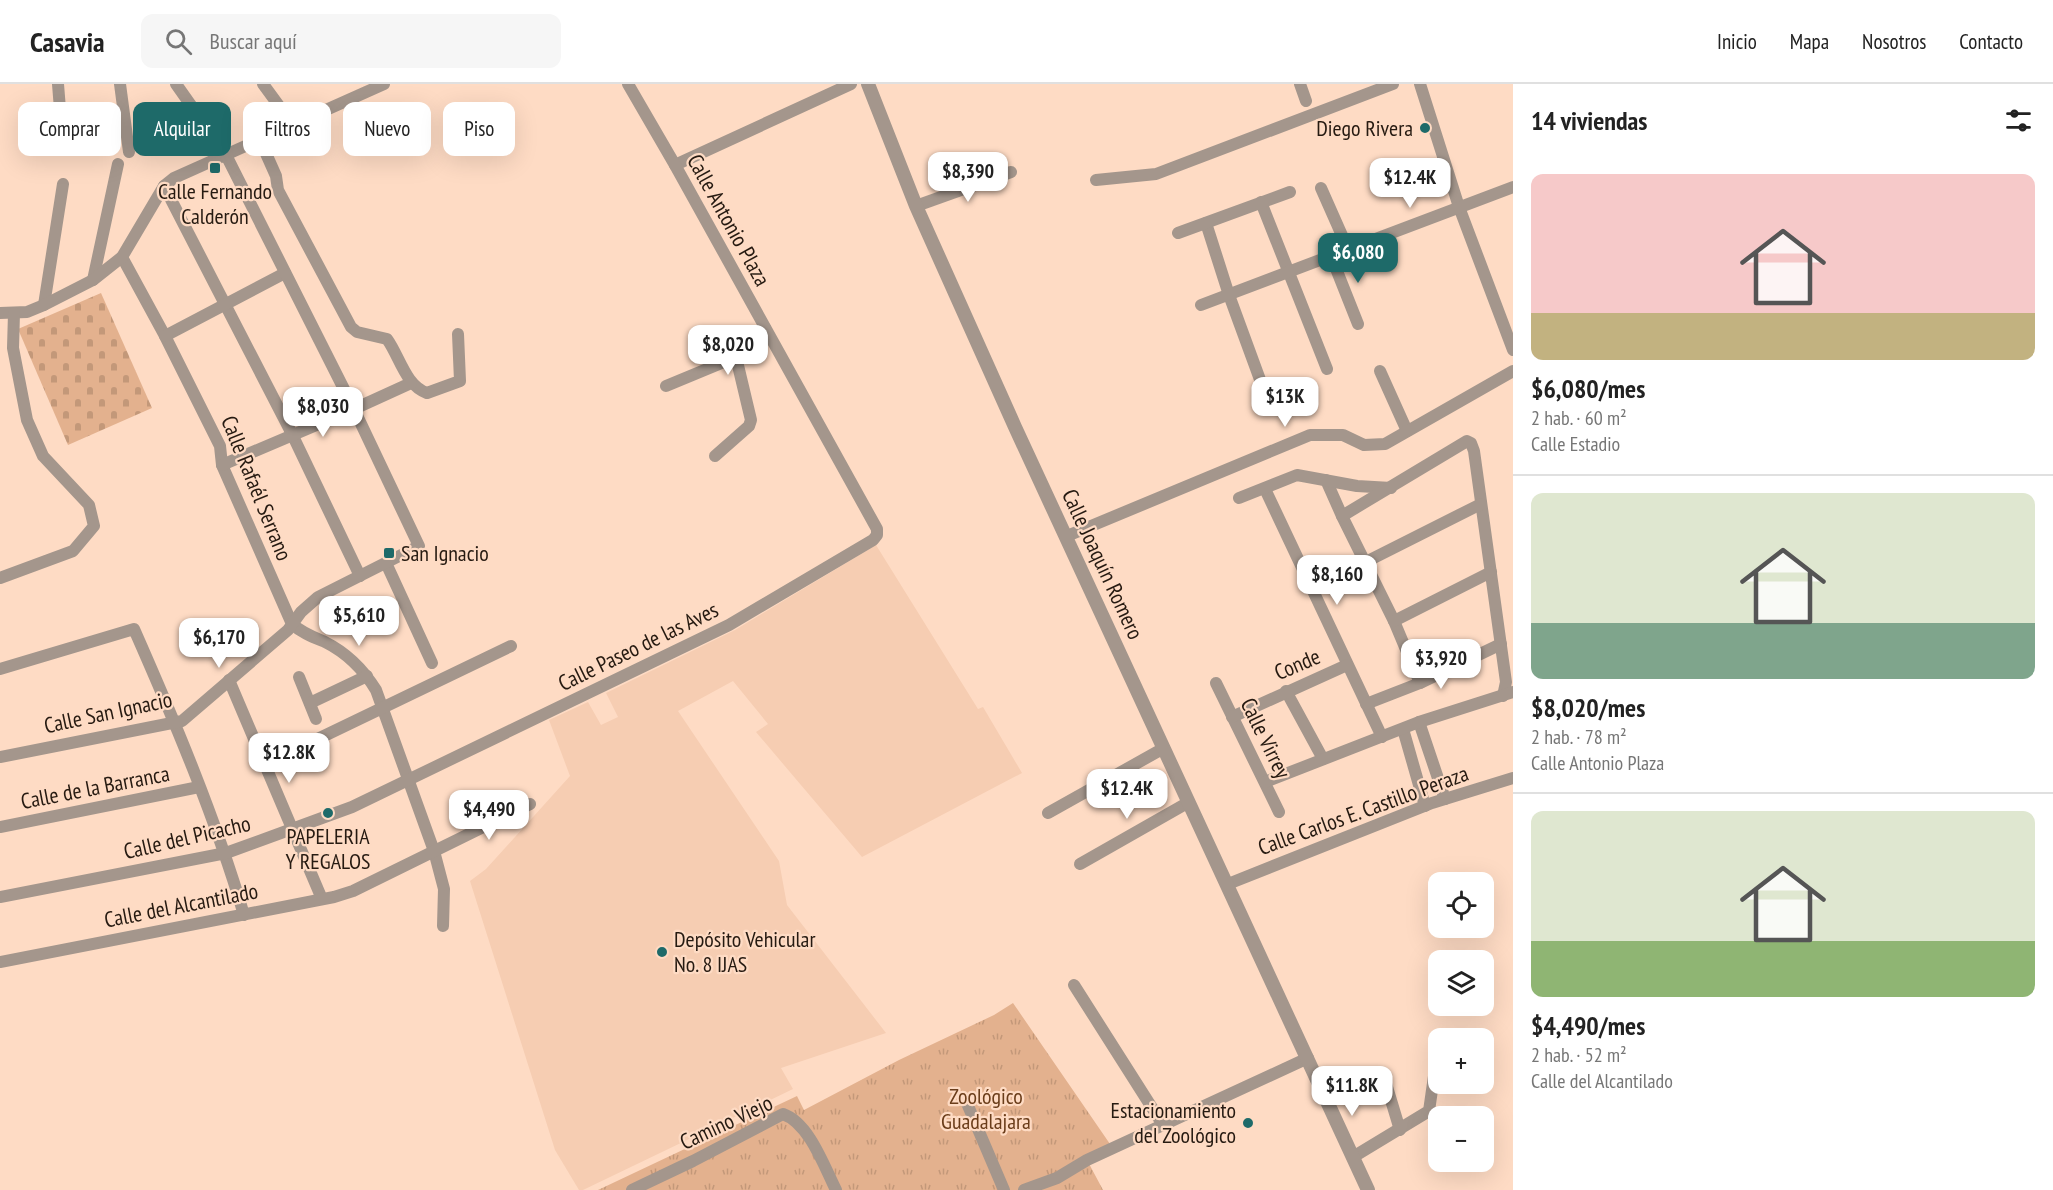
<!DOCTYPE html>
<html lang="es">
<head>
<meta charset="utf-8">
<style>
  :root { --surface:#fff; --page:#f6f6f6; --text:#222; --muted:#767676; --line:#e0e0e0; --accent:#1e6a69 }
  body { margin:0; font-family:"PT Sans Narrow",sans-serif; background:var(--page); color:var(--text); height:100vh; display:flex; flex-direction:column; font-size:22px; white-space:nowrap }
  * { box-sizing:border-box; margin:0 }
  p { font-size:20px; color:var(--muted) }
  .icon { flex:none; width:33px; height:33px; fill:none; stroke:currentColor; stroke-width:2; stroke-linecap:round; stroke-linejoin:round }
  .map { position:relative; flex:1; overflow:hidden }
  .side { display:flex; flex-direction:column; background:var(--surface); width:540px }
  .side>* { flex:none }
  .top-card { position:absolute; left:18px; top:18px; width:570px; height:54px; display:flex; gap:12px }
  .controls { position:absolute; left:1428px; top:788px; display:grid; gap:12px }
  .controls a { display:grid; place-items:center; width:66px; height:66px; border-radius:12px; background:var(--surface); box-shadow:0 6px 24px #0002; font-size:30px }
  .price { position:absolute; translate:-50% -51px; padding:0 14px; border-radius:12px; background:#fff; color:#222; font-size:20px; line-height:39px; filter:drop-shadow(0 2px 3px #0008) }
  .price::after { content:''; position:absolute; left:50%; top:36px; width:18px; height:14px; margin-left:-9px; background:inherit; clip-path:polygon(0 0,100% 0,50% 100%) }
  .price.selected { background:var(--accent); color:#fff }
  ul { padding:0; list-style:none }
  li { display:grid; align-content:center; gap:12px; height:318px; padding:0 18px }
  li+li { border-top:2px solid var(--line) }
  li span { display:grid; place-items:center; height:186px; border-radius:12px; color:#555 }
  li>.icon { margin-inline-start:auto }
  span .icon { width:108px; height:108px; fill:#fffc; stroke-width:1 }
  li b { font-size:26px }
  h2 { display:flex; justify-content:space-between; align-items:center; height:72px; padding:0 18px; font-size:26px }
  .tag { padding:0 21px; border-radius:12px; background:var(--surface); box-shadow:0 6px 24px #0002; font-size:21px; line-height:54px }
  .tag.selected { background:var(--accent); color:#fff }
  header { display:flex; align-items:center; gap:36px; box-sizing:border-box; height:84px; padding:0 30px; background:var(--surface); border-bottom:2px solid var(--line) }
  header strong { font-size:28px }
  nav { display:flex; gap:33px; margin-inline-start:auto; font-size:21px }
  .search { width:420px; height:54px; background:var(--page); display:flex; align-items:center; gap:15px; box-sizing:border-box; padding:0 21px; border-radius:12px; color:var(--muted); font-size:22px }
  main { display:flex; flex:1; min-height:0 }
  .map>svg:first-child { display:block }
  .built { fill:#f6cdb2 }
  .cemetery { fill:url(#cemetery-stones) }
  .park { fill:url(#park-tufts) }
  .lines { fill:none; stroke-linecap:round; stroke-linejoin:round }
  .minor { stroke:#a4968c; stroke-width:12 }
  .tertiary { stroke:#a4968c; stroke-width:14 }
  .poi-dot { fill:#1e6a69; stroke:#fedbc4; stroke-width:2 }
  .labels { text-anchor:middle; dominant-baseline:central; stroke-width:4.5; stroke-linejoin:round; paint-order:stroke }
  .poi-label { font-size:22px; fill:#261a11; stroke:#fedbc4; text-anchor:end }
  .street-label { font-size:22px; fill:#261a11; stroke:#fedbc4 }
  .park-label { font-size:22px; fill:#6b3d1a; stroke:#fedbc4 }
</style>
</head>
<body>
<header>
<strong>Casavia</strong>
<div class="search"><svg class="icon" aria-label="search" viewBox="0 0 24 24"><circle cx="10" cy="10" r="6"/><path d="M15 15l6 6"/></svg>Buscar aquí</div>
<nav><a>Inicio</a><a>Mapa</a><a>Nosotros</a><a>Contacto</a></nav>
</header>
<main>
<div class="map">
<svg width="1513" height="1106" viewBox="0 0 1513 1106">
  <defs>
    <pattern id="cemetery-stones" width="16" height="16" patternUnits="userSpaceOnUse" patternTransform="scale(1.5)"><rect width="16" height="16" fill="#e3b18e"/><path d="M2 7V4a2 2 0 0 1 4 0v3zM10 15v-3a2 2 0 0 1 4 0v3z" fill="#c39879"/></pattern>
    <pattern id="park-tufts" width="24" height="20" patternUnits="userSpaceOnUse" patternTransform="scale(1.5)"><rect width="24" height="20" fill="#e3b18e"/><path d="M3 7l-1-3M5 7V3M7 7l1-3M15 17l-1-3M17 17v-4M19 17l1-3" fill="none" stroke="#c39879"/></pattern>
  </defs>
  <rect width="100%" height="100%" fill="#fedbc4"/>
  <path class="built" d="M 876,461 L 978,625 L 983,623 L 1022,689 L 862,773 L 756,648 L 768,640 L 733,597 L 678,627 L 779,777 L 787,821 L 886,949 L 781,984 L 793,1005 L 583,1106 L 579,1106 L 555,1066 L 470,797 L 486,785 L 570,692 L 549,636 L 588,618 L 601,641 L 618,633 L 606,609 L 735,546 Z"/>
  <path class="cemetery" d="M 101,209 L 152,324 L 68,361 L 18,245 Z"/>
  <path class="park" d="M 1013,919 L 1110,1060 L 1087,1076 L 1103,1106 L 598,1106 L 797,1012 L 804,1026 L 899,976 L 994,931 Z"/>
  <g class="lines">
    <g class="minor">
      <path d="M 58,0 L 63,63"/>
      <path d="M 120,0 L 129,68"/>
      <path d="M 263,0 L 293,41"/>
      <path d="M 1300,0 L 1306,17"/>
      <path d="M 1420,0 L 1459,123 L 1513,266"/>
      <path d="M 260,56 L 276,92 L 278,106 L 351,243 L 357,248 L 387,255 C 400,273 405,301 427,309 L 460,297 L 458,250"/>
      <path d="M 675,81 L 851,0"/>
      <path d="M 1096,96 L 1156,90 L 1393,0"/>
      <path d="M 164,102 L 292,350 L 360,492"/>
      <path d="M 1321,104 L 1348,165"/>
      <path d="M 1261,118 L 1327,285"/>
      <path d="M 916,122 L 1011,88"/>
      <path d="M 1206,139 L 1229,211 L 1266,312"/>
      <path d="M 1178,149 L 1290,108"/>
      <path d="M 1331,172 L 1358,240"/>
      <path d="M 122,173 L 165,252 L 220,362 L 222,381 L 292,540 C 302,549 313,553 325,558 C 347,569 363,585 376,606 L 434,767 L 444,805 L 443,842"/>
      <path d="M 93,196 L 118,80"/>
      <path d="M 44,221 L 63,100"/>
      <path d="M 1201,221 L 1513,103"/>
      <path d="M 0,229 L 27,228 L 44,221 L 93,196 L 122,173 L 164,102 L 174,94 L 384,0"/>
      <path d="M 165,252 L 285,189"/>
      <path d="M 1380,287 L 1407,347"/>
      <path d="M 666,302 L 736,273 L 765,244"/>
      <path d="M 715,372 L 749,342 L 751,336 L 736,273"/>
      <path d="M 222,381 L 354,325 L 411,299"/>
      <path d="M 1326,396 L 1342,432 L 1394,537 L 1420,599"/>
      <path d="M 1265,405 L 1382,653"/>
      <path d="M 1239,414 L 1297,391 L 1357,402 L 1391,404"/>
      <path d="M 1342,432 L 1467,357 L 1471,359 L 1474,367 L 1506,598 L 1503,612"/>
      <path d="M 1067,452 L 1310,351 L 1343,351 L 1364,361 L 1385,360 L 1513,287"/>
      <path d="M 386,479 L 432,579"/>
      <path d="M 0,494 L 73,467 L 94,442 L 89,421 L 43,372 L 27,336 L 13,264 L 14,229"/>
      <path d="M 1312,505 L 1481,420"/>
      <path d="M 1394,537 L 1491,488"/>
      <path d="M 0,585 L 134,545 C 175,638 215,733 244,831"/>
      <path d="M 299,593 L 316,635"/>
      <path d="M 229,596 L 322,815"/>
      <path d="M 1216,599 L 1279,728"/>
      <path d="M 1286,607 L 1323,675"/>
      <path d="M 310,619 L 367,592"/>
      <path d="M 1366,620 L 1420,599 L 1501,560"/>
      <path d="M 1232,633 L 1347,581"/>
      <path d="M 1419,638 L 1445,715"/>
      <path d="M 1403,645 L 1425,722"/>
      <path d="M 301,663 L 511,562"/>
      <path d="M 0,673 L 182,637 L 288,546 L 301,528 L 318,513 L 419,462 L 354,325 L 226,71 L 176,0"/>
      <path d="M 1265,698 L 1419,638 L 1513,608"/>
      <path d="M 1048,729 L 1164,664"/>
      <path d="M 0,743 L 199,703"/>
      <path d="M 1080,780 L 1189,718"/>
      <path d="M 1228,800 L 1432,719 L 1513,694"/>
      <path d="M 0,813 L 226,769 L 352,723 L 729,541 L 873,456 L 877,451 L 877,445 L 675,81 L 628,0"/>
      <path d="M 0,878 L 334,813 L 353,807 L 530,720"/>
      <path d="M 1074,901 L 1163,1041"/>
      <path d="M 1384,993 L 1400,1046"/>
      <path d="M 966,1017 L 1004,1106"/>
      <path d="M 1353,1073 L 1429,1027 L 1436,978"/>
      <path d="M 632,1106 L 693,1077 L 783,1030 C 809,1039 824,1082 836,1106"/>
      <path d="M 1024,1106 L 1057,1094 L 1087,1076 L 1308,974"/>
    </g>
    <path class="tertiary" d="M 868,0 L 916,122 L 1015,343 L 1368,1106"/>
  </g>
  <g class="poi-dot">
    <circle cx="1425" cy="44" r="6"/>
    <rect x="209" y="78" width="12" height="12" rx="3"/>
    <rect x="383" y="463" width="12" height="12" rx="3"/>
    <circle cx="328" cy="729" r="6"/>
    <circle cx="662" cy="868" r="6"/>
    <circle cx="1248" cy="1039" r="6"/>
  </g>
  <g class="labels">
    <g class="poi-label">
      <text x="1413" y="44">Diego Rivera</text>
      <text x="215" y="107" text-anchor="middle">Calle Fernando<tspan x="215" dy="25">Calderón</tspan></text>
      <text x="401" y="469" text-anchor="start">San Ignacio</text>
      <text x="328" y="752" text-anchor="middle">PAPELERIA<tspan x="328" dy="25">Y REGALOS</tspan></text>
      <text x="674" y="855" text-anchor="start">Depósito Vehicular<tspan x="674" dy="25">No. 8 IJAS</tspan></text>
      <text x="1236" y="1026">Estacionamiento<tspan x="1236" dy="25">del Zoológico</tspan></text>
    </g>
    <g class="street-label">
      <text transform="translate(729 136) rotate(61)">Calle Antonio Plaza</text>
      <text transform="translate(257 404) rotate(68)">Calle Rafaél Serrano</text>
      <text transform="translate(1103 480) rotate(65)">Calle Joaquín Romero</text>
      <text transform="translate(638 562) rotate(-26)">Calle Paseo de las Aves</text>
      <text transform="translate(1297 580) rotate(-23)">Conde</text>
      <text transform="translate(108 628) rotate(-12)">Calle San Ignacio</text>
      <text transform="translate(1266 654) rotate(64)">Calle Virrey</text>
      <text transform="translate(95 703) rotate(-11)">Calle de la Barranca</text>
      <text transform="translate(1363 726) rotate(-20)">Calle Carlos E. Castillo Peraza</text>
      <text transform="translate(187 753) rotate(-13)">Calle del Picacho</text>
      <text transform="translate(181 821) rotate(-11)">Calle del Alcantilado</text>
      <text transform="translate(726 1038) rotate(-25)">Camino Viejo</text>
    </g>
    <g class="park-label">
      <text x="986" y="1012">Zoológico<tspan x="986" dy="25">Guadalajara</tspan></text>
    </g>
  </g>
</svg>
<div class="controls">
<a><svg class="icon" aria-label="locate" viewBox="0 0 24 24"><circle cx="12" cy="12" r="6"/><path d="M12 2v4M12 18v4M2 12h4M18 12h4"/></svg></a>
<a><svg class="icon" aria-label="layers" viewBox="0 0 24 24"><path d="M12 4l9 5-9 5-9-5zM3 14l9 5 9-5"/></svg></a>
<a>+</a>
<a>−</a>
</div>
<b class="price" style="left:968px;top:119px">$8,390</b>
<b class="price" style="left:1410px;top:125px">$12.4K</b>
<b class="price selected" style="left:1358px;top:200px">$6,080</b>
<b class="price" style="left:728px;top:292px">$8,020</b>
<b class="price" style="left:1285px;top:344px">$13K</b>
<b class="price" style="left:323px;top:354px">$8,030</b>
<b class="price" style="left:1337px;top:522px">$8,160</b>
<b class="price" style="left:359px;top:563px">$5,610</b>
<b class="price" style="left:219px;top:585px">$6,170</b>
<b class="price" style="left:1441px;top:606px">$3,920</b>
<b class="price" style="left:289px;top:700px">$12.8K</b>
<b class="price" style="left:1127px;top:736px">$12.4K</b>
<b class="price" style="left:489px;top:757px">$4,490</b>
<b class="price" style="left:1352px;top:1033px">$11.8K</b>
<div class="top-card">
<a class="tag">Comprar</a>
<a class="tag selected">Alquilar</a>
<a class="tag">Filtros</a>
<a class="tag">Nuevo</a>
<a class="tag">Piso</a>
</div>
</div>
<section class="side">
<h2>14 viviendas<svg class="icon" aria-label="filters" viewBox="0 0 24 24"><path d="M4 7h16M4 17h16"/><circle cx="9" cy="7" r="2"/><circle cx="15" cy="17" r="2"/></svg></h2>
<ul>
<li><span style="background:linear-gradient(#f6c9c9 75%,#c2b280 0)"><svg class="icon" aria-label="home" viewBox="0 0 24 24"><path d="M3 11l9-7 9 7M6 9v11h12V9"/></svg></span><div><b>$6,080/mes</b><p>2 hab. · 60 m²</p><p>Calle Estadio</p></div></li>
<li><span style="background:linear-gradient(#dfe7d0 70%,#7fa58c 0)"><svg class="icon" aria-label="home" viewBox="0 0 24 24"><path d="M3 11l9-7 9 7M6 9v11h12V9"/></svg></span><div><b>$8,020/mes</b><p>2 hab. · 78 m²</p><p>Calle Antonio Plaza</p></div></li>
<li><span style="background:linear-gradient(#dfe7d0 70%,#8fb573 0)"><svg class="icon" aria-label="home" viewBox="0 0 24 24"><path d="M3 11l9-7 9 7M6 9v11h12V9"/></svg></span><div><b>$4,490/mes</b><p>2 hab. · 52 m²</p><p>Calle del Alcantilado</p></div></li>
</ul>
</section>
</main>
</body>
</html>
